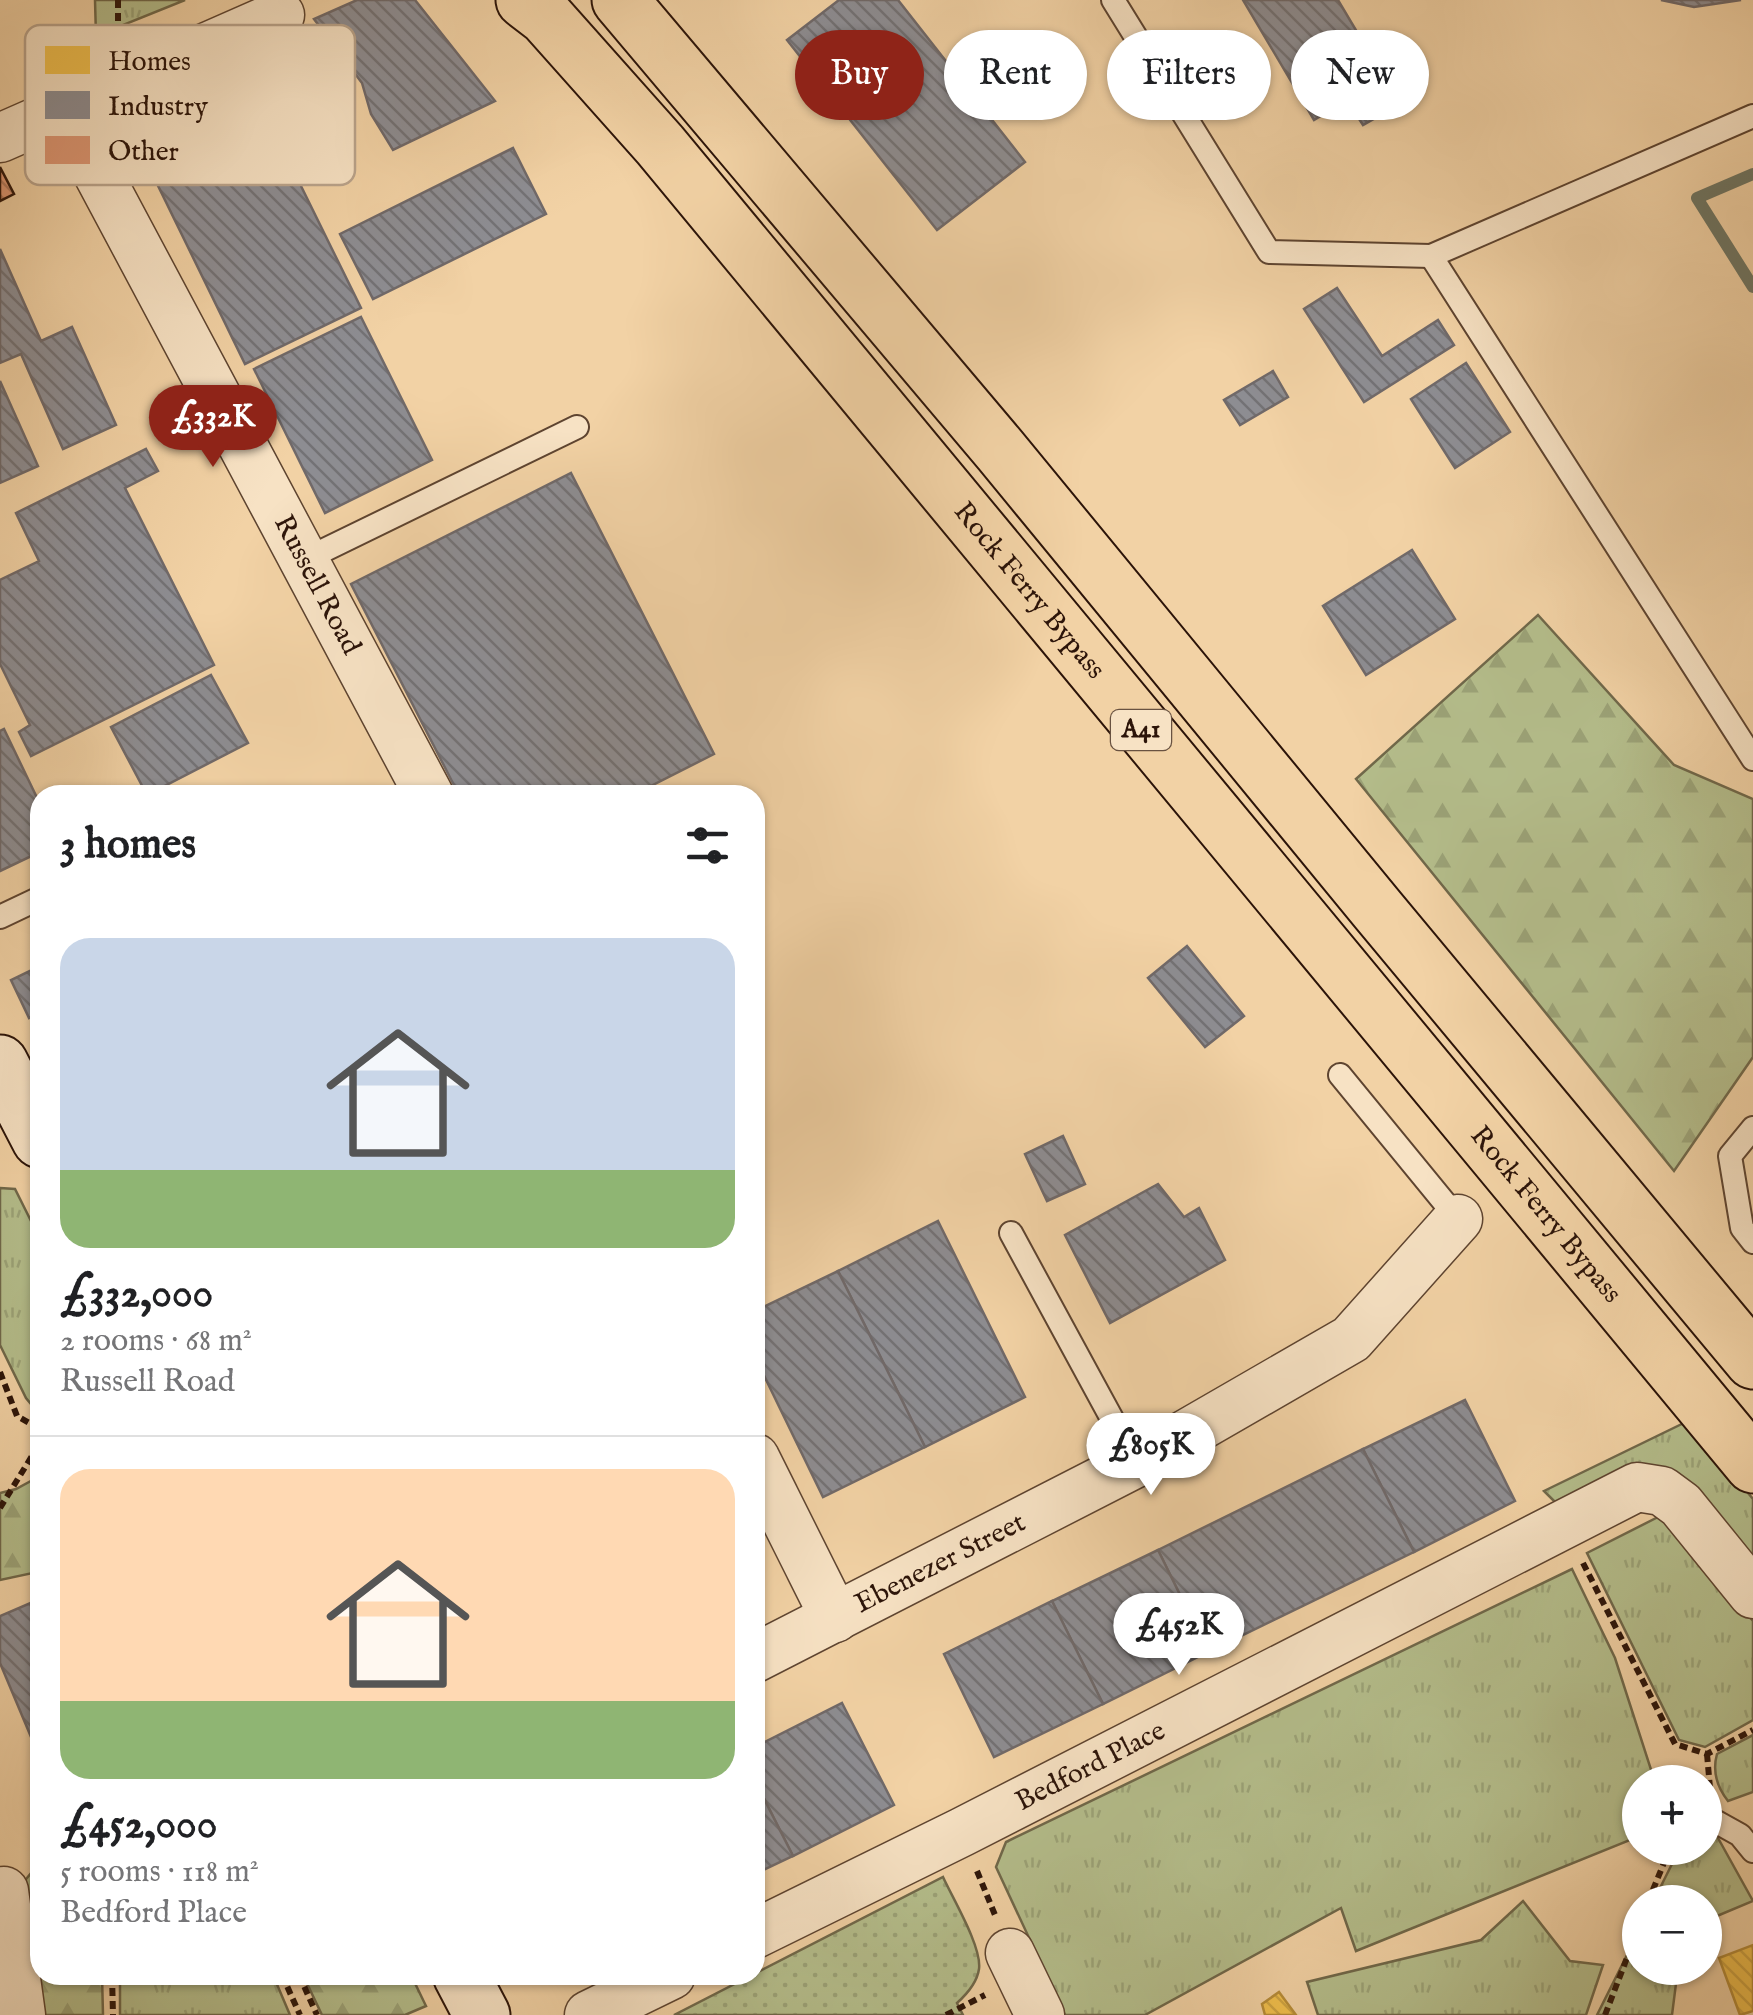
<!DOCTYPE html>
<html lang="en">
<head>
<meta charset="utf-8">
<style>
  :root { --surface:#fff; --page:#f2f2f2; --text:#202124; --muted:#757577; --line:#e0e0e0; --accent:#8f2418 }
  body { margin:0; font-family:"IM FELL English",serif; background:var(--page); color:var(--text); height:100vh; display:flex; flex-direction:column; font-size:38px; white-space:nowrap }
  * { box-sizing:border-box; margin:0 }
  p { font-size:32px; color:var(--muted) }
  .icon { flex:none; width:55px; height:55px; fill:none; stroke:currentColor; stroke-width:2; stroke-linecap:round; stroke-linejoin:round }
  .map { position:relative; flex:1; overflow:hidden }
  .drawer { position:absolute; left:30px; top:785px; width:735px; height:1200px; display:flex; flex-direction:column; background:var(--surface); border-radius:30px; box-shadow:0 2px 8px #0004 }
  .drawer>* { flex:none }
  .guide { position:absolute; left:795px; top:30px; width:808px; height:90px; display:flex; gap:20px }
  .buttons { position:absolute; left:1622px; top:1765px; display:grid; gap:20px }
  .buttons a { display:grid; place-items:center; width:100px; height:100px; border-radius:50%; background:var(--surface); box-shadow:0 2px 8px #0004; font-size:50px }
  .price { position:absolute; translate:-50% -85px; padding:0 22px; border-radius:35px; background:#fff; color:#222; font-size:32px; line-height:65px; filter:drop-shadow(0 2px 5px #0008) }
  .price::after { content:''; position:absolute; left:50%; top:60px; width:30px; height:22px; margin-left:-15px; background:inherit; clip-path:polygon(0 0,100% 0,50% 100%) }
  .price.selected { background:var(--accent); color:#fff }
  ul { padding:0; list-style:none }
  li { display:grid; align-content:center; gap:20px; height:530px; padding:0 30px }
  li+li { border-top:2px solid var(--line) }
  li span { display:grid; place-items:center; height:310px; border-radius:30px; color:#555 }
  li>.icon { margin-inline-start:auto }
  span .icon { width:180px; height:180px; fill:#fffc; stroke-width:1 }
  li b { font-size:42px }
  h2 { display:flex; justify-content:space-between; align-items:center; height:120px; padding:0 30px; font-size:42px }
  .tag { padding:0 35px; border-radius:45px; background:var(--surface); box-shadow:0 2px 8px #0004; font-size:35px; line-height:90px }
  .tag.selected { background:var(--accent); color:#fff }
  .map>svg:first-child { display:block }
  .grass { fill:url(#grass-tufts); stroke:#70684a; stroke-width:2.5 }
  .forest { fill:url(#forest-firs); stroke:#70684a; stroke-width:2.5 }
  .park { fill:url(#park-dots); stroke:#70684a; stroke-width:2.5 }
  .homes { fill:url(#homes-back-hatch); stroke:#b78d39; stroke-width:2.5 }
  .industry { fill:url(#industry-back-hatch); stroke:#706969; stroke-width:2.5 }
  .lines { fill:none; stroke-linecap:round; stroke-linejoin:round }
  .stream { stroke:#6f7664; stroke-width:12 }
  .building { fill:url(#building-back-hatch); stroke:#2c1409; stroke-width:2.5 }
  .service-casing { stroke:#5e4430; stroke-width:26 }
  .minor-casing { stroke:#5e4430; stroke-width:51 }
  .secondary-casing { stroke:#2c1409; stroke-width:59 }
  .trunk-casing { stroke:#2c1409; stroke-width:59 }
  .path { stroke:#2c1409; stroke-width:6; stroke-dasharray:8 5; stroke-linecap:butt }
  .service { stroke:#f7e2c4; stroke-width:22 }
  .minor { stroke:#f7e2c4; stroke-width:48 }
  .secondary { stroke:#f7e2c4; stroke-width:55 }
  .trunk { stroke:#f2d2a5; stroke-width:55 }
  .labels { text-anchor:middle; dominant-baseline:central; stroke-width:10; stroke-linejoin:round; paint-order:stroke }
  .shield { fill:#f7e2c4; stroke:#695241; stroke-width:2.5 }
  .shield-label { font-size:25px; font-weight:bold; fill:#2c1409 }
  .street-label { font-size:28px; fill:#2c1409; stroke:#f7e2c4 }
  .key { fill:#f7e2c4; stroke:#baa48c; stroke-width:2.5 }
  .key-label { font-size:28px; fill:#2c1409 }
</style>
</head>
<body>
<div class="map">
<svg width="1753" height="2015" viewBox="0 0 1753 2015">
  <defs>
    <pattern id="grass-tufts" width="24" height="20" patternUnits="userSpaceOnUse" patternTransform="scale(2.5)"><rect width="24" height="20" fill="#b4bd8b"/><path d="M3 7l-1-3M5 7V3M7 7l1-3M15 17l-1-3M17 17v-4M19 17l1-3" fill="none" stroke="#9ba277"/></pattern>
    <pattern id="forest-firs" width="22" height="20" patternUnits="userSpaceOnUse" patternTransform="scale(2.5)"><rect width="22" height="20" fill="#b4bd8b"/><path d="M5 1l3.5 6h-7zM16 11l3.5 6h-7z" fill="#9ba277"/></pattern>
    <pattern id="park-dots" width="8" height="8" patternUnits="userSpaceOnUse" patternTransform="scale(2.5)"><rect width="8" height="8" fill="#b4bd8b"/><path d="M2 2h.1M6 6h.1" fill="none" stroke="#9ba277" stroke-width="1.8" stroke-linecap="round"/></pattern>
    <pattern id="homes-back-hatch" width="6" height="6" patternUnits="userSpaceOnUse" patternTransform="scale(2.5)"><rect width="6" height="6" fill="#f2c14e"/><path d="M-1 5l2 2M0 0l6 6M5-1l2 2" fill="none" stroke="#d0a543"/></pattern>
    <pattern id="industry-back-hatch" width="6" height="6" patternUnits="userSpaceOnUse" patternTransform="scale(2.5)"><rect width="6" height="6" fill="#8d8d92"/><path d="M-1 5l2 2M0 0l6 6M5-1l2 2" fill="none" stroke="#737275"/></pattern>
    <pattern id="building-back-hatch" width="6" height="6" patternUnits="userSpaceOnUse" patternTransform="scale(2.5)"><rect width="6" height="6" fill="#de9774"/><path d="M-1 5l2 2M0 0l6 6M5-1l2 2" fill="none" stroke="#b47a5d"/></pattern>
  </defs>
  <rect width="100%" height="100%" fill="#f2d2a5"/>
  <filter id="stains"><feTurbulence type="fractalNoise" baseFrequency=".002" numOctaves="4"/><feColorMatrix values="0 0 0 0 .2 0 0 0 0 .09 0 0 0 0 .02 0 0 0 .5 -.17"/></filter>
  <radialGradient id="worn" r=".72"><stop offset=".6" stop-color="#630" stop-opacity="0"/><stop offset="1" stop-color="#630" stop-opacity=".3"/></radialGradient>
  <g class="grass">
    <path d="M 95,0 L 185,0 L 96,36 Z"/>
    <path d="M 0,1188 L 15,1189 L 40,1239 L 40,1415 L 26,1398 L 0,1345 Z"/>
    <path d="M 1688,1421 L 1753,1499 L 1753,1558 L 1701,1495 L 1556,1503 L 1544,1491 Z"/>
    <path d="M 1664,1514 L 1753,1621 L 1753,1720 L 1705,1747 L 1679,1740 L 1587,1553 Z"/>
    <path d="M 1572,1569 L 1615,1658 L 1655,1782 L 1640,1782 L 1640,1836 L 1356,1951 L 1341,1908 L 1145,2015 L 1065,2015 L 996,1867 L 1006,1842 Z"/>
    <path d="M 1753,1735 L 1753,1792 L 1728,1801 C 1717,1787 1712,1772 1717,1754 Z"/>
    <path d="M 1713,1829 L 1753,1901 L 1705,1921 L 1705,1902 L 1653,1902 L 1680,1848 L 1705,1848 L 1705,1832 Z"/>
    <path d="M 1523,1901 L 1570,1961 L 1603,1965 L 1586,2015 L 1318,2015 L 1307,1982 L 1481,1940 Z"/>
    <path d="M 1640,1929 L 1640,1968 L 1678,1968 L 1672,2015 L 1597,2015 Z"/>
    <path d="M 120,1975 L 273,1975 L 290,2015 L 120,2015 Z"/>
  </g>
  <g class="forest">
    <path d="M 1538,615 L 1674,765 L 1753,799 L 1753,1057 L 1674,1171 L 1356,779 Z"/>
    <path d="M 40,1476 L 40,1562 L 33,1573 L 0,1580 L 0,1493 L 16,1489 Z"/>
    <path d="M 40,1871 L 40,1975 L 102,1975 L 103,2015 L 35,2015 L 17,1890 L 32,1872 Z"/>
    <path d="M 303,1975 L 411,1975 L 426,2006 L 405,2015 L 322,2015 Z"/>
  </g>
  <path class="park" d="M 943,1877 C 953,1899 982,1947 979,1969 C 977,1983 967,1994 957,2003 L 963,2015 L 674,2015 Z"/>
  <g class="homes">
    <path d="M 1753,1945 L 1753,2011 L 1740,2015 L 1719,1958 Z"/>
    <path d="M 1279,1992 L 1296,2015 L 1265,2015 L 1262,2004 Z"/>
  </g>
  <g class="industry">
    <path d="M 357,0 L 415,0 L 495,101 L 393,150 L 371,114 L 362,83 L 314,19 Z"/>
    <path d="M 839,0 L 898,0 L 1025,162 L 937,230 L 787,40 Z"/>
    <path d="M 1243,0 L 1338,0 L 1400,104 L 1363,125 L 1347,100 L 1314,120 Z"/>
    <path d="M 1661,0 L 1741,0 L 1694,7 Z"/>
    <path d="M 238,58 L 361,308 L 245,364 L 123,114 Z"/>
    <path d="M 513,148 L 546,214 L 373,299 L 340,234 Z"/>
    <path d="M 0,249 L 41,341 L 72,327 L 116,425 L 63,449 L 21,354 L 0,363 Z"/>
    <path d="M 1337,288 L 1382,356 L 1438,320 L 1454,345 L 1364,402 L 1304,309 Z"/>
    <path d="M 361,317 L 432,460 L 325,513 L 254,369 Z"/>
    <path d="M 1466,363 L 1510,432 L 1455,468 L 1411,399 Z"/>
    <path d="M 1273,371 L 1288,397 L 1240,425 L 1224,400 Z"/>
    <path d="M 0,381 L 38,466 L 0,483 Z"/>
    <path d="M 146,449 L 158,471 L 125,488 L 214,665 L 31,756 L 19,732 L 30,725 L 0,664 L 0,580 L 39,561 L 16,513 Z"/>
    <path d="M 571,473 L 714,754 L 633,795 L 459,795 L 351,584 Z"/>
    <path d="M 1412,550 L 1455,619 L 1366,675 L 1323,606 Z"/>
    <path d="M 211,675 L 248,743 L 147,795 L 111,727 Z"/>
    <path d="M 4,729 L 40,804 L 40,852 L 0,871 L 0,731 Z"/>
    <path d="M 1187,946 L 1244,1016 L 1205,1047 L 1148,978 Z"/>
    <path d="M 40,966 L 40,1013 L 29,1018 L 11,980 Z"/>
    <path d="M 1063,1136 L 1085,1184 L 1047,1201 L 1025,1154 Z"/>
    <path d="M 1158,1184 L 1184,1217 L 1199,1208 L 1225,1260 L 1110,1323 L 1065,1235 Z"/>
    <path d="M 938,1221 L 1025,1397 L 925,1447 L 838,1271 Z"/>
    <path d="M 838,1271 L 925,1447 L 823,1497 L 755,1357 L 755,1311 Z"/>
    <path d="M 1465,1400 L 1515,1501 L 1414,1552 L 1363,1449 Z"/>
    <path d="M 1363,1449 L 1414,1552 L 1208,1652 L 1158,1550 Z"/>
    <path d="M 1158,1550 L 1208,1652 L 1103,1704 L 1052,1601 Z"/>
    <path d="M 40,1599 L 40,1756 L 39,1756 L 0,1663 L 0,1616 Z"/>
    <path d="M 1052,1601 L 1103,1704 L 994,1757 L 944,1654 Z"/>
    <path d="M 842,1703 L 894,1805 L 793,1856 L 755,1781 L 755,1747 Z"/>
    <path d="M 755,1781 L 793,1856 L 755,1874 Z"/>
  </g>
  <g class="lines">
    <path class="stream" d="M 1753,174 L 1697,198 L 1753,287"/>
  </g>
  <path class="building" d="M 0,167 L 14,194 L 0,201 Z"/>
  <g class="lines">
    <g class="service-casing">
      <g id="service">
        <path d="M 1113,0 L 1269,252 L 1431,256"/>
        <path d="M 1753,116 L 1431,256 L 1753,759"/>
        <path d="M 304,560 L 577,427"/>
        <path d="M 0,917 L 40,898"/>
        <path d="M 1340,1075 L 1458,1219"/>
        <path d="M 1753,1128 L 1730,1156 L 1742,1228 L 1753,1242"/>
        <path d="M 1011,1233 L 1136,1463"/>
        <path d="M 1713,1820 L 1740,1835 L 1753,1851"/>
      </g>
    </g>
    <g class="minor-casing">
      <g id="minor">
        <path id="s1" d="M 64,110 L 429,795"/>
        <path d="M 0,138 L 280,15"/>
        <path d="M 755,1458 L 835,1618"/>
        <path id="s2" d="M 755,1658 L 1136,1463 L 1351,1339 L 1458,1219"/>
        <path d="M 0,1892 L 4,1891 L 21,2015"/>
        <path id="s3" d="M 755,1934 L 962,1832 L 1637,1487 L 1662,1491 L 1681,1505 L 1753,1594"/>
        <path d="M 1010,1953 L 1040,2015"/>
        <path d="M 589,2015 L 671,1975"/>
      </g>
    </g>
    <g class="secondary-casing">
      <g id="secondary">
        <path d="M 0,1063 L 40,1140"/>
        <path d="M 461,1975 L 482,2015"/>
      </g>
    </g>
    <g class="trunk-casing">
      <g id="trunk">
        <path id="s4" d="M 524,0 L 546,17 L 660,145 L 1753,1465"/>
        <path d="M 620,0 L 1000,450 L 1377,909 L 1753,1361"/>
      </g>
    </g>
    <g class="path">
      <path d="M 118,0 L 118,40"/>
      <path d="M 0,1372 L 17,1416 L 40,1429"/>
      <path d="M 0,1508 L 40,1443"/>
      <path d="M 1583,1563 L 1675,1744 L 1707,1754 L 1753,1730"/>
      <path d="M 1707,1754 L 1710,1788"/>
      <path d="M 977,1871 L 995,1915"/>
      <path d="M 1648,1902 L 1670,1848"/>
      <path d="M 112,1975 L 113,2015"/>
      <path d="M 282,1975 L 300,2015"/>
      <path d="M 299,1975 L 317,2015"/>
      <path d="M 946,2015 L 985,1995"/>
      <path d="M 1605,2015 L 1640,1924"/>
    </g>
    <use href="#service" class="service"/>
    <use href="#minor" class="minor"/>
    <use href="#secondary" class="secondary"/>
    <use href="#trunk" class="trunk"/>
  </g>
  <g class="labels">
    <rect class="shield" x="1111" y="710" width="60" height="40" rx="8"/>
    <g class="shield-label">
      <text x="1141" y="730">A41</text>
    </g>
    <g class="street-label">
      <text stroke="none"><textPath href="#s1" startOffset="538">Russell Road</textPath></text>
      <text stroke="none"><textPath href="#s4" startOffset="778">Rock Ferry Bypass</textPath></text>
      <text stroke="none"><textPath href="#s4" startOffset="1588">Rock Ferry Bypass</textPath></text>
      <text stroke="none"><textPath href="#s2" startOffset="208">Ebenezer Street</textPath></text>
      <text stroke="none"><textPath href="#s3" startOffset="375">Bedford Place</textPath></text>
    </g>
  </g>
  <rect x="25" y="25" width="330" height="160" rx="15" class="key"/>
  <rect x="45" y="46" width="45" height="28" fill="#f2c14e"/>
  <rect x="45" y="91" width="45" height="28" fill="#8d8d92"/>
  <rect x="45" y="136" width="45" height="28" fill="#de9774"/>
  <g class="key-label">
    <text x="108" y="70">Homes</text>
    <text x="108" y="115">Industry</text>
    <text x="108" y="160">Other</text>
  </g>
  <rect width="100%" height="100%" filter="url(#stains)"/>
  <rect width="100%" height="100%" fill="url(#worn)"/>
</svg>
<div class="buttons">
<a>+</a>
<a>−</a>
</div>
<b class="price selected" style="left:213px;top:470px">£332K</b>
<b class="price" style="left:1151px;top:1498px">£805K</b>
<b class="price" style="left:1179px;top:1678px">£452K</b>
<div class="guide">
<a class="tag selected">Buy</a>
<a class="tag">Rent</a>
<a class="tag">Filters</a>
<a class="tag">New</a>
</div>
<section class="drawer">
<h2>3 homes<svg class="icon" aria-label="filters" viewBox="0 0 24 24"><path d="M4 7h16M4 17h16"/><circle cx="9" cy="7" r="2"/><circle cx="15" cy="17" r="2"/></svg></h2>
<ul>
<li><span style="background:linear-gradient(#c9d6e8 75%,#8fb573 0)"><svg class="icon" aria-label="home" viewBox="0 0 24 24"><path d="M3 11l9-7 9 7M6 9v11h12V9"/></svg></span><div><b>£332,000</b><p>2 rooms · 68 m²</p><p>Russell Road</p></div></li>
<li><span style="background:linear-gradient(#ffd9b3 75%,#8fb573 0)"><svg class="icon" aria-label="home" viewBox="0 0 24 24"><path d="M3 11l9-7 9 7M6 9v11h12V9"/></svg></span><div><b>£452,000</b><p>5 rooms · 118 m²</p><p>Bedford Place</p></div></li>
</ul>
</section>
</div>
</body>
</html>
